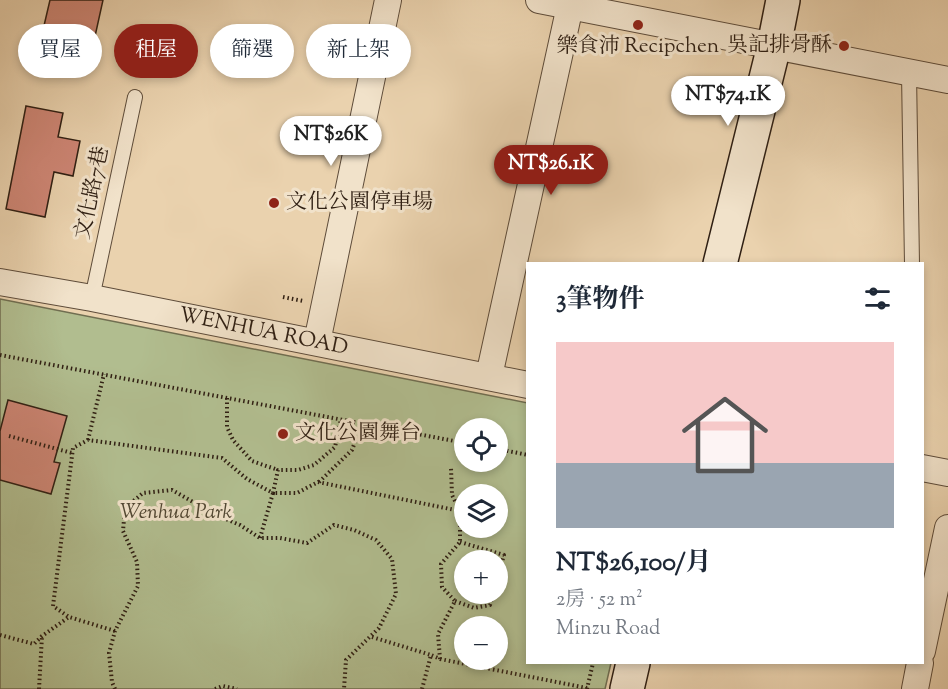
<!DOCTYPE html>
<html lang="zh-TW">
<head>
<meta charset="utf-8">
<style>
  :root { --surface:#fff; --page:#f2f2f3; --text:#1f2937; --muted:#747a83; --line:#e0e1e3; --accent:#8f2418 }
  body { margin:0; font-family:"Sorts Mill Goudy","Noto Serif TC",serif; background:var(--page); color:var(--text); height:100vh; display:flex; flex-direction:column; font-size:22px; white-space:nowrap }
  * { box-sizing:border-box; margin:0 }
  p { font-size:20px; color:var(--muted) }
  .icon { flex:none; width:33px; height:33px; fill:none; stroke:currentColor; stroke-width:2; stroke-linecap:round; stroke-linejoin:round }
  .map { position:relative; flex:1; overflow:hidden }
  .side { position:absolute; left:526px; top:262px; width:398px; height:402px; display:flex; flex-direction:column; background:var(--surface); border-radius:0px; box-shadow:0 3px 9px #0003 }
  .side>* { flex:none }
  .top-card { position:absolute; left:18px; top:24px; width:418px; height:54px; display:flex; gap:12px }
  .controls { position:absolute; left:454px; top:418px; display:grid; gap:12px }
  .controls a { display:grid; place-items:center; width:54px; height:54px; border-radius:50%; background:var(--surface); box-shadow:0 3px 9px #0003; font-size:30px }
  .price { position:absolute; translate:-50% -51px; padding:0 14px; border-radius:21px; background:#fff; color:#222; font-size:20px; line-height:39px; filter:drop-shadow(0 2px 3px #0008) }
  .price::after { content:''; position:absolute; left:50%; top:36px; width:18px; height:14px; margin-left:-9px; background:inherit; clip-path:polygon(0 0,100% 0,50% 100%) }
  .price.selected { background:var(--accent); color:#fff }
  ul { padding:0; list-style:none }
  li { display:grid; align-content:center; gap:12px; height:318px; padding:0 30px }
  li+li { border-top:2px solid var(--line) }
  li span { display:grid; place-items:center; height:186px; border-radius:0px; color:#555 }
  li>.icon { margin-inline-start:auto }
  span .icon { width:108px; height:108px; fill:#fffc; stroke-width:1 }
  li b { font-size:26px }
  h2 { display:flex; justify-content:space-between; align-items:center; height:72px; padding:0 30px; font-size:26px }
  .pill { padding:0 21px; border-radius:27px; background:var(--surface); box-shadow:0 3px 9px #0003; font-size:21px; line-height:54px }
  .pill.selected { background:var(--accent); color:#fff }
  .map>svg:first-child { display:block }
  .green { fill:#b1bd8f; stroke:#706e51; stroke-width:1.5; fill-rule:evenodd }
  .building { fill:#ce8675; stroke:#2f1f13; stroke-width:1.5 }
  .lines { fill:none; stroke-linecap:round; stroke-linejoin:round }
  .service-casing { stroke:#5e4c3a; stroke-width:16 }
  .minor-casing { stroke:#5e4c3a; stroke-width:28 }
  .secondary-casing { stroke:#2f1f13; stroke-width:36 }
  .path { stroke:#2f1f13; stroke-width:4; stroke-dasharray:1.5 3; stroke-linecap:butt }
  .service { stroke:#f1e2ca; stroke-width:14 }
  .minor { stroke:#f1e2ca; stroke-width:26 }
  .secondary { stroke:#f1e2ca; stroke-width:33 }
  .poi-dot { fill:#8f2418; stroke:#f1e2ca; stroke-width:2 }
  .labels { text-anchor:middle; dominant-baseline:central; stroke-width:6; stroke-linejoin:round; paint-order:stroke }
  .poi-label { font-size:21px; fill:#2f1f13; stroke:#f1e2ca; text-anchor:start }
  .street-label { font-size:21px; fill:#2f1f13; stroke:#f1e2ca }
  .park-label { font-size:21px; font-style:italic; fill:#504632; stroke:#f1e2ca }
</style>
</head>
<body>
<div class="map">
<svg width="948" height="689" viewBox="0 0 948 689">
  <rect width="100%" height="100%" fill="#ead2ae"/>
  <filter id="stains"><feTurbulence type="fractalNoise" baseFrequency=".00333" numOctaves="4"/><feColorMatrix values="0 0 0 0 .2 0 0 0 0 .09 0 0 0 0 .02 0 0 0 .5 -.17"/></filter>
  <radialGradient id="worn" r=".72"><stop offset=".6" stop-color="#630" stop-opacity="0"/><stop offset="1" stop-color="#630" stop-opacity=".3"/></radialGradient>
  <path class="green" d="M 0,299 L 528,403 L 528,663 L 611,663 L 605,689 L 0,689 ZM 465,429 L 498,429 L 498,462 L 465,462 ZM 465,495 L 498,495 L 498,528 L 465,528 ZM 465,561 L 498,561 L 498,594 L 465,594 ZM 465,627 L 498,627 L 498,660 L 465,660 Z"/>
  <g class="building">
    <path d="M 50,0 L 103,0 L 90,59 L 39,47 Z"/>
    <path d="M 26,106 L 63,113 L 58,137 L 80,141 L 73,176 L 54,172 L 45,217 L 6,209 Z"/>
    <path d="M 8,400 L 67,416 L 54,462 L 60,463 L 51,494 L 0,480 L 0,431 Z"/>
  </g>
  <g class="lines">
    <g class="service-casing">
      <g id="service">
        <path d="M 909,73 L 912,264"/>
        <path d="M 92,298 L 135,97"/>
      </g>
    </g>
    <g class="minor-casing">
      <g id="minor">
        <path d="M 539,0 L 948,80"/>
        <path id="s1" d="M 0,282 L 92,298 L 528,385"/>
        <path d="M 317,342 L 388,0"/>
        <path d="M 489,376 L 570,6"/>
        <path d="M 922,468 L 948,473"/>
        <path d="M 922,651 L 948,528"/>
        <path d="M 915,689 L 920,663"/>
      </g>
    </g>
    <g class="secondary-casing">
      <g id="secondary">
        <path d="M 720,264 L 774,46 L 783,0"/>
        <path d="M 627,689 L 633,663"/>
      </g>
    </g>
    <g class="path">
      <path d="M 283,297 L 303,301"/>
      <path d="M 0,355 L 465,443"/>
      <path d="M 227,398 L 227,427 L 233,440 L 252,461 L 278,470"/>
      <path d="M 9,436 L 72,453"/>
      <path d="M 88,440 L 104,374"/>
      <path d="M 498,449 L 528,455"/>
      <path d="M 319,482 L 352,450 L 362,423"/>
      <path d="M 260,538 L 273,493 L 297,493 L 318,482 L 460,511"/>
      <path d="M 460,542 L 504,555 L 498,575"/>
      <path d="M 455,601 L 474,608 L 490,605 L 493,594"/>
      <path d="M 115,631 L 69,617 L 53,606 L 73,448 L 88,440 L 222,458 L 247,479 L 273,493 L 278,470 L 298,470 L 314,465 L 335,447 L 341,419"/>
      <path d="M 0,635 L 34,644 L 42,636 L 69,617"/>
      <path d="M 372,637 L 431,655"/>
      <path d="M 440,659 L 438,634 L 455,601 L 442,587 L 441,564 L 460,542 L 460,511 L 452,495 L 451,468"/>
      <path d="M 39,689 L 42,636"/>
      <path d="M 115,689 L 112,682 L 109,653 L 115,631 L 138,586 L 137,562 L 123,531 L 125,508 L 143,493 L 172,490 L 216,515 L 240,525 L 260,538 L 280,538 L 307,543 L 334,525 L 354,530 L 376,540 L 392,559 L 396,594 L 379,628 L 346,660 L 344,689"/>
      <path d="M 215,689 L 223,686 L 237,689"/>
      <path d="M 422,689 L 431,655 L 440,659 L 587,688"/>
      <path d="M 587,689 L 593,663"/>
    </g>
    <use href="#service" class="service"/>
    <use href="#minor" class="minor"/>
    <use href="#secondary" class="secondary"/>
  </g>
  <g class="poi-dot">
    <circle cx="638" cy="25" r="6"/>
    <circle cx="844" cy="46" r="6"/>
    <circle cx="274" cy="203" r="6"/>
    <circle cx="283" cy="434" r="6"/>
  </g>
  <g class="labels">
    <g class="poi-label">
      <text x="832" y="46" text-anchor="end">吳記排骨酥</text>
      <text x="638" y="47" text-anchor="middle">樂食沛 Recipchen</text>
      <text x="286" y="203">文化公園停車場</text>
      <text x="295" y="434">文化公園舞台</text>
    </g>
    <g class="street-label">
      <text transform="translate(93 193) rotate(-78)">文化路7巷</text>
      <text stroke="none"><textPath href="#s1" startOffset="268">WENHUA ROAD</textPath></text>
    </g>
    <g class="park-label">
      <text x="176" y="513">Wenhua Park</text>
    </g>
  </g>
  <rect width="100%" height="100%" filter="url(#stains)"/>
  <rect width="100%" height="100%" fill="url(#worn)"/>
</svg>
<div class="controls">
<a><svg class="icon" aria-label="locate" viewBox="0 0 24 24"><circle cx="12" cy="12" r="6"/><path d="M12 2v4M12 18v4M2 12h4M18 12h4"/></svg></a>
<a><svg class="icon" aria-label="layers" viewBox="0 0 24 24"><path d="M12 4l9 5-9 5-9-5zM3 14l9 5 9-5"/></svg></a>
<a>+</a>
<a>−</a>
</div>
<b class="price" style="left:728px;top:127px">NT$74.1K</b>
<b class="price" style="left:331px;top:167px">NT$26K</b>
<b class="price selected" style="left:551px;top:196px">NT$26.1K</b>
<div class="top-card">
<a class="pill">買屋</a>
<a class="pill selected">租屋</a>
<a class="pill">篩選</a>
<a class="pill">新上架</a>
</div>
<section class="side">
<h2>3筆物件<svg class="icon" aria-label="filters" viewBox="0 0 24 24"><path d="M4 7h16M4 17h16"/><circle cx="9" cy="7" r="2"/><circle cx="15" cy="17" r="2"/></svg></h2>
<ul>
<li><span style="background:linear-gradient(#f6c9c9 65%,#9aa5b1 0)"><svg class="icon" aria-label="home" viewBox="0 0 24 24"><path d="M3 11l9-7 9 7M6 9v11h12V9"/></svg></span><div><b>NT$26,100/月</b><p>2房 · 52 m²</p><p>Minzu Road</p></div></li>
</ul>
</section>
</div>
</body>
</html>
